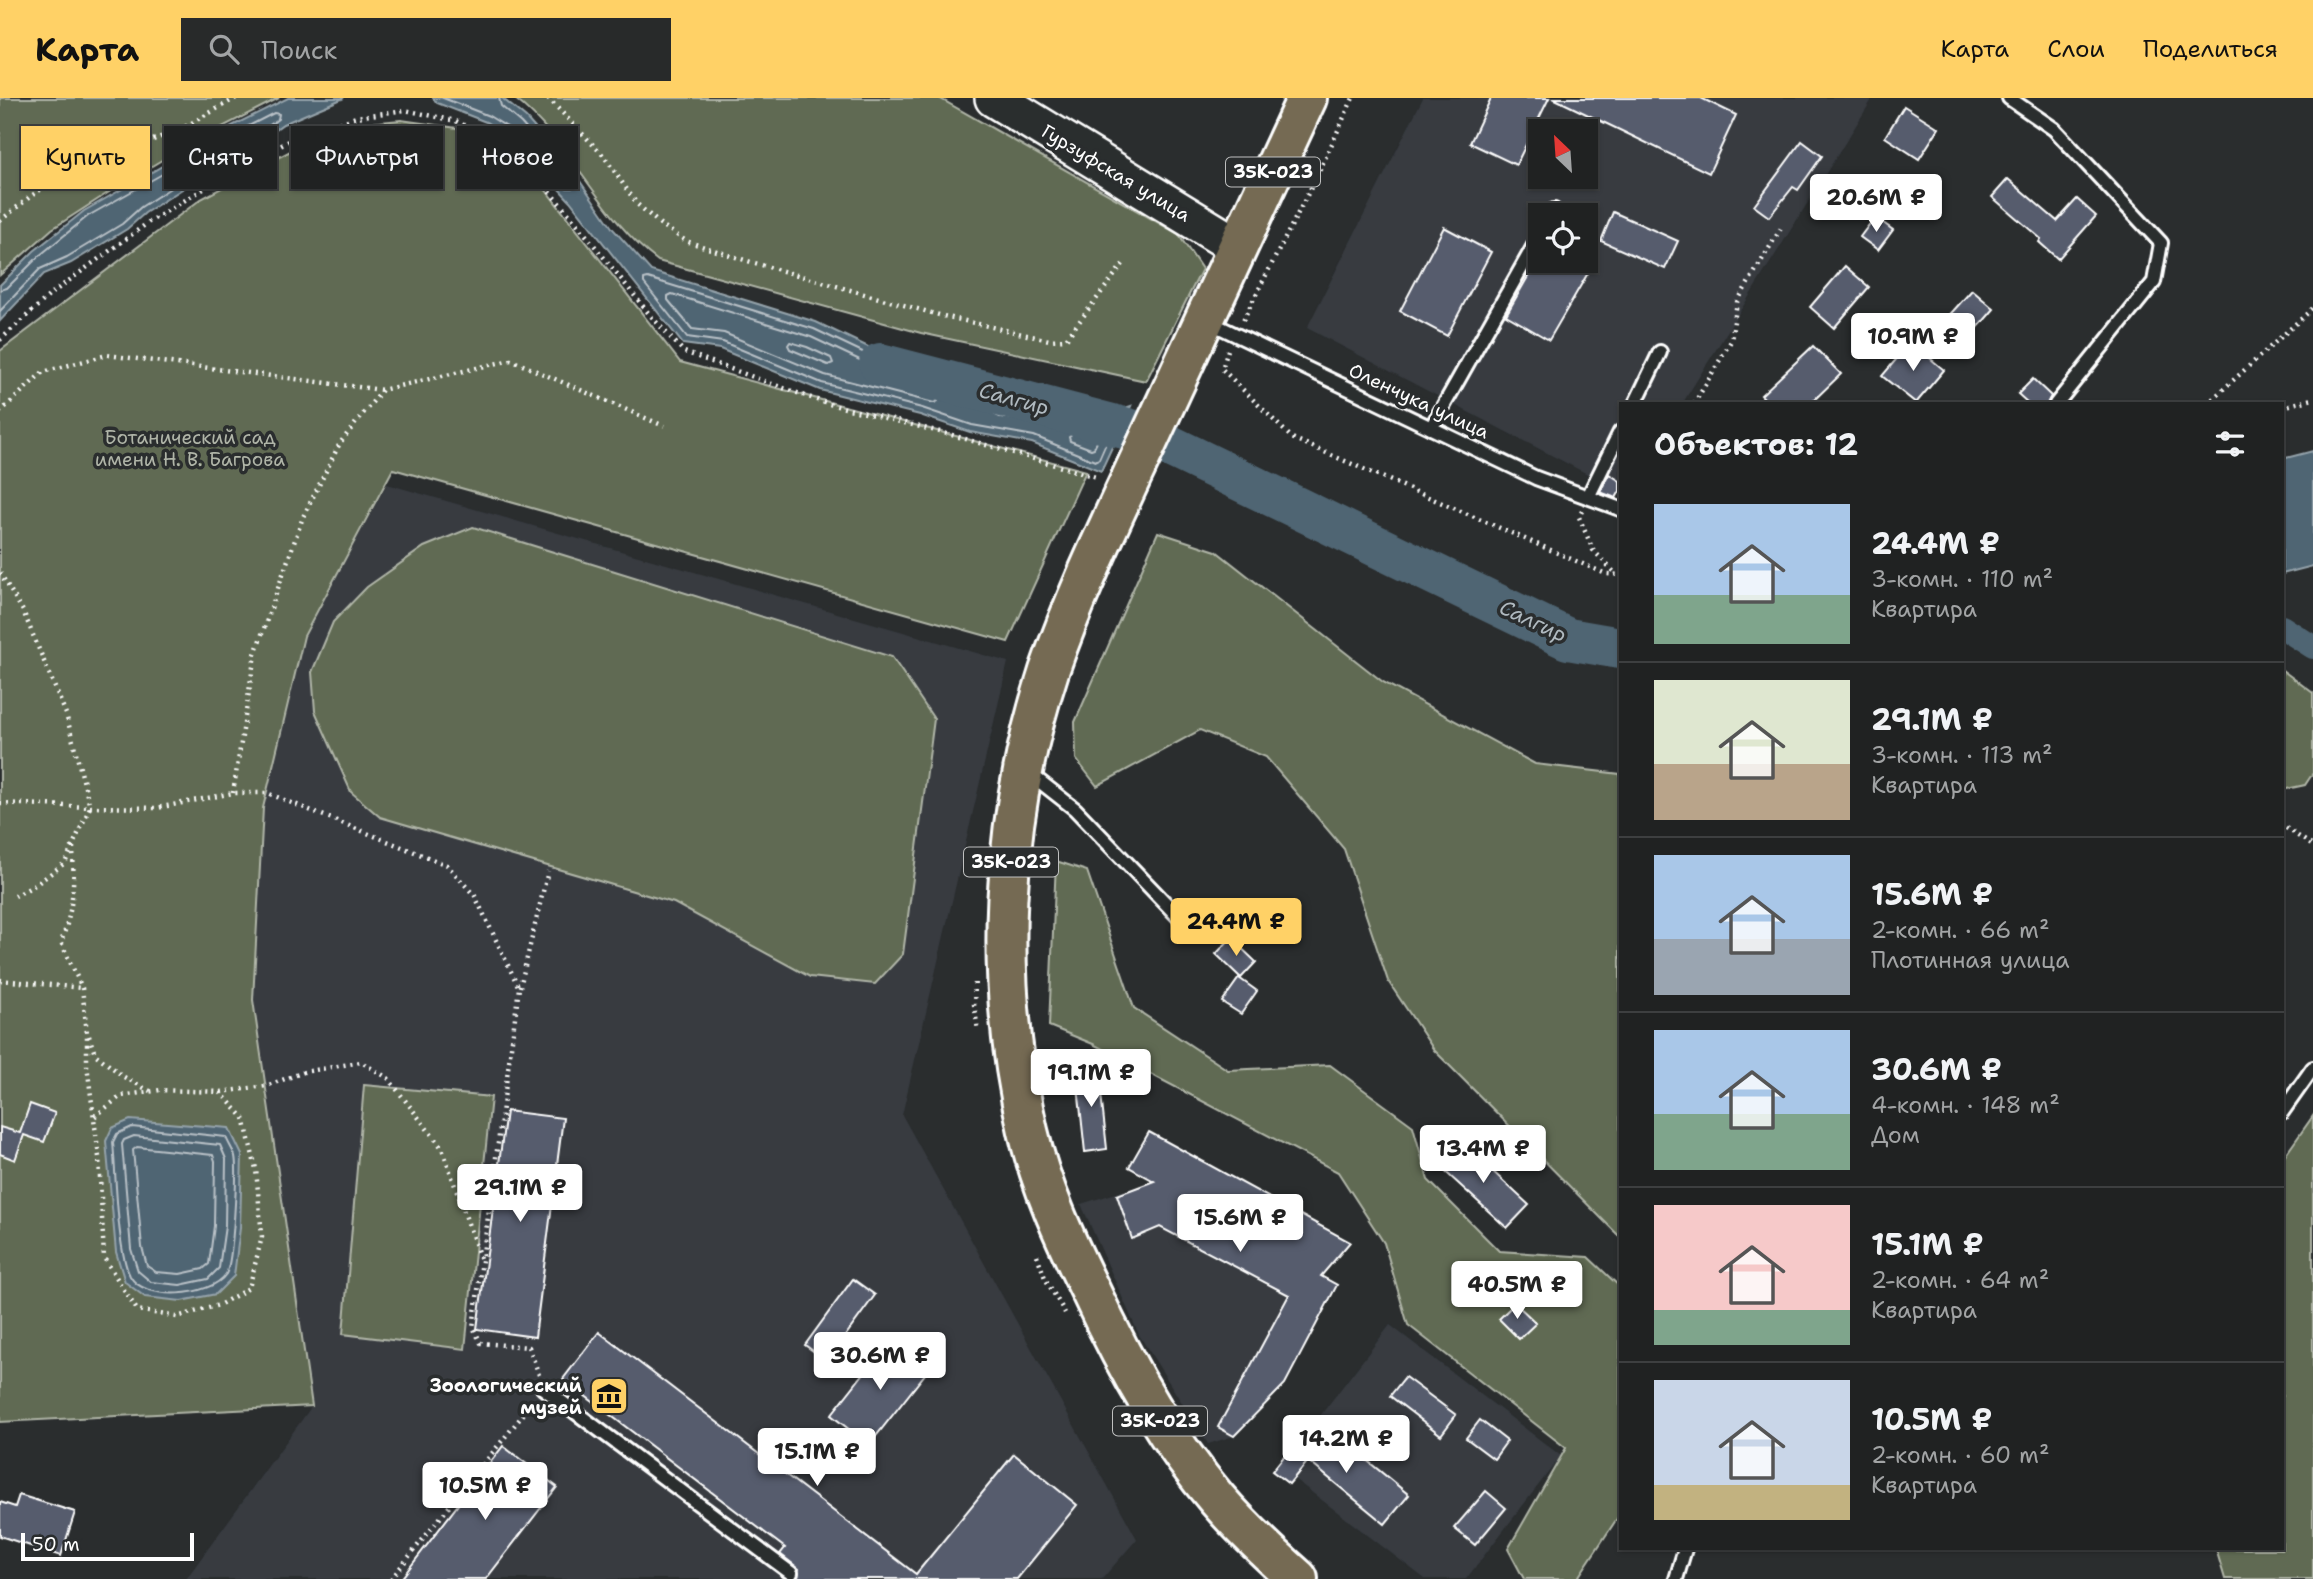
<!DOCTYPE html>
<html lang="ru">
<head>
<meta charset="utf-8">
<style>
  :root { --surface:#202222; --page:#282a2a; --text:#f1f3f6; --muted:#a2a4a5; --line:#3d3f40; --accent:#ffd166 }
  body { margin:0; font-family:"Shantell Sans",sans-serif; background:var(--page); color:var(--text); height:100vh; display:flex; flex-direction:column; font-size:26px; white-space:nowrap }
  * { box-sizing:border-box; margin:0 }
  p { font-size:23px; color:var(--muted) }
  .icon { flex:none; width:38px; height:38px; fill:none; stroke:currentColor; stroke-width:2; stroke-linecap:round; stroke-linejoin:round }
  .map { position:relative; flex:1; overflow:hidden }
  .panel { position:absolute; left:1619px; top:304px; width:665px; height:1148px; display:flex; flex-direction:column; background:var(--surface); border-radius:0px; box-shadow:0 2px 5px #0004,0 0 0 2px var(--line) }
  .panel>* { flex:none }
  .guide { position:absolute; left:21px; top:28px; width:665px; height:63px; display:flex; gap:14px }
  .needle { width:46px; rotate:335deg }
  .buttons { position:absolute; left:1528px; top:21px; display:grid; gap:14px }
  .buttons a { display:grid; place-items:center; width:70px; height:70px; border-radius:0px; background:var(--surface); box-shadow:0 2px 5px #0004,0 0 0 2px var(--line); font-size:35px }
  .scale { position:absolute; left:21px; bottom:18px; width:173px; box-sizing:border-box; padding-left:7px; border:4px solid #fff; border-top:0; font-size:19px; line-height:24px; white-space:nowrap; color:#fff; -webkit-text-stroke:5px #2a2d2e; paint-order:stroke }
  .price { position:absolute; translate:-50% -60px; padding:0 16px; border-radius:7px; background:#fff; color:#222; font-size:23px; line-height:46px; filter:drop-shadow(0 2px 4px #0008) }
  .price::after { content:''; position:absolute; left:50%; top:42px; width:21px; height:16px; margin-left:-10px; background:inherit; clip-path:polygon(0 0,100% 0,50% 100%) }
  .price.current { background:var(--accent); color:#111 }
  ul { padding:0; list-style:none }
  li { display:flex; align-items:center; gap:21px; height:175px; padding:0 35px }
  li+li { border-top:2px solid var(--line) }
  li span { display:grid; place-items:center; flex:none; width:196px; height:140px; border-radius:0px; color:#555 }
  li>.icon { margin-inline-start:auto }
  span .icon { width:84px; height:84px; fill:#fffc; stroke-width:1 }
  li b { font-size:30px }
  h2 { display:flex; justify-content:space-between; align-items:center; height:84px; padding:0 35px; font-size:30px }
  .pill { padding:0 24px; border-radius:0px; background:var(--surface); box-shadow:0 2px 5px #0004,0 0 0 2px var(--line); font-size:24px; line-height:63px }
  .pill.current { background:var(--accent); color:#111 }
  header { display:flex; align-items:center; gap:42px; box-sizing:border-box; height:98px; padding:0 35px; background:var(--accent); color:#111 }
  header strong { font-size:33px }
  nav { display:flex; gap:38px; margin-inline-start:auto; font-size:24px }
  .search { width:490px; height:63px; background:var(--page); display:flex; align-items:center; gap:18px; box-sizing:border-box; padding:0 24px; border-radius:0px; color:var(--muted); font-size:26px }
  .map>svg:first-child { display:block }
  .built { fill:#373b41; fill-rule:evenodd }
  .green { fill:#606b52; stroke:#b0b5a8; stroke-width:2 }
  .water { fill:#4f6573; stroke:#95a3ab; stroke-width:2 }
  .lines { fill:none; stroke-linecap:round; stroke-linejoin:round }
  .shore { stroke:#b9c1c7; stroke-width:2 }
  .canal { stroke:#4f6573; stroke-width:24 }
  .river { stroke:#4f6573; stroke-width:42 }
  .building { fill:#565b6d; stroke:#fff; stroke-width:2 }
  .lane-casing { stroke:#fff; stroke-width:18 }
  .secondary-casing { stroke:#fff; stroke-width:42 }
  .primary-casing { stroke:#fff; stroke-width:44 }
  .path { stroke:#fff; stroke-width:4.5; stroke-dasharray:2 5; stroke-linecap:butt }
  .lane { stroke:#2a2d2e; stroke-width:12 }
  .secondary { stroke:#2a2d2e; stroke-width:37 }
  .primary { stroke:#746b52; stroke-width:38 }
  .labels { text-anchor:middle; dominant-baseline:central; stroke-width:7; stroke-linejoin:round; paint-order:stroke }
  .shield { fill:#2a2d2e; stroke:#bfc0c0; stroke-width:2 }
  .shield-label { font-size:18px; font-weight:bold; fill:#fff }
  .street-label { font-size:19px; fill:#fff; stroke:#2a2d2e }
  .park-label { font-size:19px; fill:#b0b5a8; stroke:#2a2d2e }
  .poi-label { font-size:19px; font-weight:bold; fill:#fff; stroke:#2a2d2e; text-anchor:end }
  .water-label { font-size:21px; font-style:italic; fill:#b0bac0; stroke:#2a2d2e }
</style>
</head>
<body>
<header>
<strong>Карта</strong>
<div class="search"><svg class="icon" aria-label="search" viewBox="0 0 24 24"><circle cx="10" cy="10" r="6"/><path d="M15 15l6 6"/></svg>Поиск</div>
<nav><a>Карта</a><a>Слои</a><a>Поделиться</a></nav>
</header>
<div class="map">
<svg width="2313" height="1481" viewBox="0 0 2313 1481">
  <rect width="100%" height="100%" fill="#2a2d2e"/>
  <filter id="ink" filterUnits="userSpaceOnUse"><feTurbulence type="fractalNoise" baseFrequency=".0143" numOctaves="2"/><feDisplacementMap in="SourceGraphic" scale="14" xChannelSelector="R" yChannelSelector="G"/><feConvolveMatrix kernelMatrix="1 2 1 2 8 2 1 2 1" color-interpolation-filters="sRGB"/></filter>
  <g filter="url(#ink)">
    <g class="built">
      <path d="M 1423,0 L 1873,0 L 1682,306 L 1620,306 L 1620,393 L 1307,230 ZM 1540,33 L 1586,33 L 1586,79 L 1540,79 ZM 1540,117 L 1586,117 L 1586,163 L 1540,163 Z"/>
      <path d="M 387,386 L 1008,564 L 902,1017 L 1137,1441 L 1102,1481 L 186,1481 L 312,1308 L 253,902 L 263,710 L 304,538 Z"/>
      <path d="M 1152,1084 L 1337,1187 L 1285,1286 L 1234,1338 L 1208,1346 L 1139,1237 L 1081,1106 Z"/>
      <path d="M 1390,1227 L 1561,1358 L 1466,1481 L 1425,1481 L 1280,1370 Z"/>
    </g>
    <g class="green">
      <path d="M 0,0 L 279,0 L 185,48 L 117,89 L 52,131 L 0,177 Z"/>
      <path d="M 514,0 L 939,0 L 1178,136 L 1202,171 L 1146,283 L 921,235 L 658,163 C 600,120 572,45 514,0 Z"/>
      <path d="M 401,22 L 457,30 L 523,63 L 680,264 L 1086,373 L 1008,544 L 393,371 L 304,538 L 263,710 L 253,902 L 312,1308 L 0,1324 L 0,253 L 201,101 L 298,49 L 348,27 Z"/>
      <path d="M 473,429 L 892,559 L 934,621 L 903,856 L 875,886 L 810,879 L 674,805 L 380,719 L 351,694 L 315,613 L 312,574 L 333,524 L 367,489 L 424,449 Z"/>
      <path d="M 1158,434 L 1216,453 L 1383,584 L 1535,666 L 1620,676 L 1620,1139 L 1434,952 L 1388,883 L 1344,751 L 1266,659 L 1200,632 L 1097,688 L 1076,661 L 1075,624 Z"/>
      <path d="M 2282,572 L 2313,595 L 2313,675 L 2305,687 L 2282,692 Z"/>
      <path d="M 1056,763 L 1087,773 L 1134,910 L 1228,972 L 1330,967 L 1413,1028 L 1428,1082 L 1499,1153 L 1588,1159 L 1620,1189 L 1620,1416 L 1577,1481 L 1524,1481 L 1508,1451 L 1566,1350 L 1408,1227 L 1384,1145 L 1338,1074 L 1093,946 L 1049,928 Z"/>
      <path d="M 364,987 L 491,999 L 465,1251 L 343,1236 Z"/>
      <path d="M 2313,1018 L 2313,1481 L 2225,1481 L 2216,1451 L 2282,1451 L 2282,1062 Z"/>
    </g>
    <g class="water">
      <path d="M 288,0 L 344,0 L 283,26 L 234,61 L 218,68 L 145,115 L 127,131 L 71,165 L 44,176 L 0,223 L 0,187 L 34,153 L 84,113 L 232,28 Z"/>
      <path d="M 433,0 L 502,0 L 526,20 L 573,73 L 613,131 L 651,173 L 816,224 L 1002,313 L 1088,323 L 1131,308 L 1101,373 L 1032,345 L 970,334 L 920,317 L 820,292 L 720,251 L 683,246 L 570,103 L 512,40 L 486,24 L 437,5 Z"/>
      <path d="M 2313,353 L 2313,468 L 2282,476 L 2282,361 Z"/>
      <path d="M 130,1022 L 229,1030 L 242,1057 L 240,1130 L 234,1178 L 216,1196 L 181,1203 L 145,1199 L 125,1184 L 116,1154 L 106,1043 L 112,1030 Z"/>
    </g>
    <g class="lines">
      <g class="shore">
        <path d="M 443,0 L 489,18 L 515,34 L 567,90 L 572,90 L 573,86 L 567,77 L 521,25 L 501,8 L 499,0"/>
        <path d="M 648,180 L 814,231 L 1000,319 L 1088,330 L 1111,323 L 1114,327 L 1099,361 L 1095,363 L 1034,338 L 972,327 L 922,310 L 822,285 L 723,244 L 687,239 L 644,185 L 644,181 Z"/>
        <path d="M 0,192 L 7,190 L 39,158 L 88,118 L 235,35 L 274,15 L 279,16 L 278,21 L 231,55 L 214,62 L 141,109 L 122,126 L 67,159 L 40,171 L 0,213"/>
        <path d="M 672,196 L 811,239 L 936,298 L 938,303 L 934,305 L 825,277 L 724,235 L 692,231 L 668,202 L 668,198 Z"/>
        <path d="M 790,244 L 807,249 L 831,260 L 833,265 L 828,267 L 790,251 L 788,247 Z"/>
        <path d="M 1072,337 L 1095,337 L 1098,342 L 1094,350 L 1091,351 L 1070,343 L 1069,339 Z"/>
        <path d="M 132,1029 L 226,1039 C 228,1045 233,1052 235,1058 C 238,1073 233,1164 226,1176 C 211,1199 144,1204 130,1178 C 117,1152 116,1076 113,1044 L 117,1036 Z"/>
        <path d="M 134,1038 L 220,1047 L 226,1061 L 225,1128 L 219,1170 L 208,1181 L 180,1187 L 151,1184 L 138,1173 L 131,1151 L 122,1046 L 124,1042 Z"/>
        <path d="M 137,1049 L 213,1057 L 215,1063 L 214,1128 L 209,1166 L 203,1171 L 180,1176 L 156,1174 L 147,1168 L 142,1149 L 133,1052 Z"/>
      </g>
      <path class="canal" d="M 2282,529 L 2313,549"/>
      <path class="river" d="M 880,266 L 1143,335 L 1568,541 L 1620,550"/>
    </g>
    <g class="building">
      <path d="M 1491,0 L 1549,0 L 1516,67 L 1470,45 Z"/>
      <path d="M 1553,0 L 1701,0 L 1736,17 L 1709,75 Z"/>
      <path d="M 1904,8 L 1939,30 L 1919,61 L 1885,39 Z"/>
      <path d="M 1802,43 L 1822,58 L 1798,92 L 1793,89 L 1769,119 L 1754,108 Z"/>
      <path d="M 2008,81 L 2057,123 L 2077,101 L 2096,118 L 2058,161 L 2039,144 L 2041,141 L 1992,99 Z"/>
      <path d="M 1613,114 L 1678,143 L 1665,171 L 1601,143 Z"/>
      <path d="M 1875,119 L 1893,132 L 1878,152 L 1860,139 Z"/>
      <path d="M 1444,129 L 1491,154 L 1447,238 L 1400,213 Z"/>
      <path d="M 1537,163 L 1595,163 L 1549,242 L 1506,217 Z"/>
      <path d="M 1845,168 L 1869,189 L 1834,230 L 1810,209 Z"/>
      <path d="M 1972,192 L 1994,211 L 1968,241 L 1945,222 Z"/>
      <path d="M 1911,244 L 1944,272 L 1916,305 L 1882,278 Z"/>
      <path d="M 1813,248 L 1841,276 L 1810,306 L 1770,306 L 1761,297 Z"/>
      <path d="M 2033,281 L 2051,298 L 2047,306 L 2029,306 L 2018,296 Z"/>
      <path d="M 1609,376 L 1620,383 L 1620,393 L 1616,400 L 1600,394 Z"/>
      <path d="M 1231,840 L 1256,864 L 1241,880 L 1216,856 Z"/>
      <path d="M 1239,880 L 1257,893 L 1241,916 L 1222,904 Z"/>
      <path d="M 1098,968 L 1107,1051 L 1085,1054 L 1076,970 Z"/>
      <path d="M 30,1006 L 55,1015 L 44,1044 L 24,1037 L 15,1062 L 0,1056 L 0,1029 L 20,1035 Z"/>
      <path d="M 506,1013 L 563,1020 L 535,1239 L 477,1231 Z"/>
      <path d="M 1149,1034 L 1350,1144 L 1321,1178 L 1337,1187 L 1285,1286 L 1234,1338 L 1218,1329 L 1289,1197 L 1160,1129 L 1132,1141 L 1117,1097 L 1154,1083 L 1129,1069 Z"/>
      <path d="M 1460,1043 L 1529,1107 L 1507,1130 L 1438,1067 Z"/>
      <path d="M 853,1181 L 875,1197 L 827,1263 L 805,1247 Z"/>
      <path d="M 1515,1205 L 1536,1225 L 1519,1241 L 1499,1221 Z"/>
      <path d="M 599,1234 L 916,1476 L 1014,1356 L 1077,1407 L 1017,1481 L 797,1481 L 799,1471 L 780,1456 L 785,1450 L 563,1281 Z"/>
      <path d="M 891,1241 L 929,1271 L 869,1347 L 831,1317 Z"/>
      <path d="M 1405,1279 L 1456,1317 L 1441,1337 L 1390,1298 Z"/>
      <path d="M 1480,1322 L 1507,1343 L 1494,1361 L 1466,1340 Z"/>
      <path d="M 1316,1334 L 1335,1350 L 1342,1342 L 1409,1397 L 1385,1426 L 1308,1363 L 1289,1386 L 1272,1373 L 1293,1347 L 1300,1353 Z"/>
      <path d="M 503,1348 L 557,1389 L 486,1481 L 401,1481 Z"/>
      <path d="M 1486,1393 L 1506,1410 L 1475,1447 L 1454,1430 Z"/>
      <path d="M 19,1397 L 75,1414 L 61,1458 L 0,1438 L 0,1404 L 15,1409 Z"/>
    </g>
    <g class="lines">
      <g class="lane-casing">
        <g id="lane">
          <path d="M 2009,0 L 2054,31 L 2161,145 L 2154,184 L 2056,306"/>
          <path d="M 1551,117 L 1554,112"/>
          <path d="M 1207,223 L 1536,380 L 1620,411"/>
          <path d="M 1635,306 L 1660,254"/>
          <path d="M 1431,330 L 1540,137"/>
          <path d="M 1588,399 L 1620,334"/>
          <path d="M 1029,675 L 1075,711 L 1195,836"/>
          <path d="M 2282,1014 L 2313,970"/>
          <path d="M 543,1290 L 791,1475"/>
          <path d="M 1676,1481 L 1685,1451"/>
        </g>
      </g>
      <g class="secondary-casing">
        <path id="secondary" d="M 994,0 L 1238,149"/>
      </g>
      <g class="primary-casing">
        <path id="primary" d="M 1298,1481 C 1270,1456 1241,1429 1217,1401 C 1164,1339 1124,1266 1090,1192 C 1065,1141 1041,1089 1028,1033 C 993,882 1001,720 1049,573 C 1078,489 1119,407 1156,326 C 1206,217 1257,109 1307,0"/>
      </g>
      <g class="path">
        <path d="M 548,0 L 603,57 L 637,106 L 660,126 L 686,143 L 751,164 L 939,217 L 1049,242 L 1066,241 L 1123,166"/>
        <path d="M 0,123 L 31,98 L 64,76 L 179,32 L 236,0"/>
        <path d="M 1243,222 L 1317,78 L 1353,0"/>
        <path d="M 0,242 L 52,195 L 149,124 L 225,78 L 291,42 L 356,19 L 405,12 L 456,23 L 512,52 L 570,117 L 650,217 L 684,254 L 825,305 L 952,337 L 1099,380"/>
        <path d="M 1228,252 L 1222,271 L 1292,340 L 1606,476 L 1620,477"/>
        <path d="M 1694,306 L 1731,243 L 1737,204 L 1781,130"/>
        <path d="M 2207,306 L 2313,210"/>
        <path d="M 2282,309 L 2313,301"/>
        <path d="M 0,314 L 43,274 L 107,257 L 382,292"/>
        <path d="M 1582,413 L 1579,419 L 1593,452 L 1616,476"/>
        <path d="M 0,475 L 23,513 L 66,616 L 90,709 L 157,710 L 233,695 L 267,695 L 447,767 L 475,798 L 519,890 L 473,1229 L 481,1245 L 529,1249 L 539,1277"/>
        <path d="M 233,695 L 255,556 L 303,419 L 340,345 L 382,292 L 511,262 L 664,328"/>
        <path d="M 0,705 L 90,709 L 65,765 L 35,787 L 15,798"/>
        <path d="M 2286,730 L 2313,748"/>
        <path d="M 73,749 C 74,785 74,810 61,844 L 82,890 L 87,935 L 87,967 L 99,1059 L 104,1160 L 137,1212 L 177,1219 L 219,1207 L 249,1190 L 262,1139 L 256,1071 L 244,1020 L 220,994 L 160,992 L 121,998 L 94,1019"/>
        <path d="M 0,882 L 82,890"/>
        <path d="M 975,885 L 974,906 L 978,932"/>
        <path d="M 520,889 L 548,773"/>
        <path d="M 89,938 L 95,956 L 124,979 L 150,993"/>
        <path d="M 221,994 L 266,988 L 304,974 L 361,964 L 388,980 L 442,1050 L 481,1163"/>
        <path d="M 1037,1157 L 1045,1180 L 1065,1215"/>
        <path d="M 391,1481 L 534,1303"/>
      </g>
      <use href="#lane" class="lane"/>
      <use href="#secondary" class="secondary"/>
      <use href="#primary" class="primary"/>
    </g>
  </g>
  <defs>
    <g id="museum-square" transform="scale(2.0125)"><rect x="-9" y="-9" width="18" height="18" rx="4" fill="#ffd166" stroke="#2a2d2e"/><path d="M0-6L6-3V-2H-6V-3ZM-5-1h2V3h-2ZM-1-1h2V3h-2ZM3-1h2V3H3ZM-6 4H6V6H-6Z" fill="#111"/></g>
  </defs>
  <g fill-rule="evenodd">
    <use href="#museum-square" x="609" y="1298"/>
  </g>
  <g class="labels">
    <g class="shield">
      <rect x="1226" y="59.5" width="94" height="29" rx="5"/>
      <rect x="964" y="749.5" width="94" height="29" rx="5"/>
      <rect x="1113" y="1308.5" width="94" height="29" rx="5"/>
    </g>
    <g class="shield-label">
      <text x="1273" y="74">35К-023</text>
      <text x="1011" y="764">35К-023</text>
      <text x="1160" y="1323">35К-023</text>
    </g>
    <g class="street-label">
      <text transform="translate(1116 75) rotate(31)">Гурзуфская улица</text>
      <text transform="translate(1419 303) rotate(25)">Оленчука улица</text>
    </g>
    <g class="park-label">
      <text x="190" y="339">Ботанический сад<tspan x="190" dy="22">имени Н. В. Багрова</tspan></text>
    </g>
    <g class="poi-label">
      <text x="582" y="1287">Зоологический<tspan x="582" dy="22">музей</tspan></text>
    </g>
    <g class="water-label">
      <text transform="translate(1014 301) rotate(15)">Салгир</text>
      <text transform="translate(1533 523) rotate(25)">Салгир</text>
    </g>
  </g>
</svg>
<div class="buttons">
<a><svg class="needle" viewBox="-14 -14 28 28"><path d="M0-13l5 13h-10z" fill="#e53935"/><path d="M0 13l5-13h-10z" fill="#a2a4a5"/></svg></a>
<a><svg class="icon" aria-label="locate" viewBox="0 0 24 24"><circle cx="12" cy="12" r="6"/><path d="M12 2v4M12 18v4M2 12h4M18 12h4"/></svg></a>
</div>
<div class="scale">50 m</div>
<b class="price" style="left:1876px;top:136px">20.6M ₽</b>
<b class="price" style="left:1913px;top:275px">10.9M ₽</b>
<b class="price current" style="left:1236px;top:860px">24.4M ₽</b>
<b class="price" style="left:1091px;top:1011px">19.1M ₽</b>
<b class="price" style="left:1483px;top:1087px">13.4M ₽</b>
<b class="price" style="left:520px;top:1126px">29.1M ₽</b>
<b class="price" style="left:1240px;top:1156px">15.6M ₽</b>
<b class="price" style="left:1517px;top:1223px">40.5M ₽</b>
<b class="price" style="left:880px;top:1294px">30.6M ₽</b>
<b class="price" style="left:1346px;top:1377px">14.2M ₽</b>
<b class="price" style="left:817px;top:1390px">15.1M ₽</b>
<b class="price" style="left:485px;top:1424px">10.5M ₽</b>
<div class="guide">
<a class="pill current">Купить</a>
<a class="pill">Снять</a>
<a class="pill">Фильтры</a>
<a class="pill">Новое</a>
</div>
<section class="panel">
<h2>Объектов: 12<svg class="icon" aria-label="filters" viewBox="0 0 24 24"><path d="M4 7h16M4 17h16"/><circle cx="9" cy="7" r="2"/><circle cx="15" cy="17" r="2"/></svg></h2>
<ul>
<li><span style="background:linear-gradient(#a9c7e8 65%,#7fa58c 0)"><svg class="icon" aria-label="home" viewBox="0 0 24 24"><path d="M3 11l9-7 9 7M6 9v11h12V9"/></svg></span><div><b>24.4M ₽</b><p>3-комн. · 110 m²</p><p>Квартира</p></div></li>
<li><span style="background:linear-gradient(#dfe7d0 60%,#b9a48a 0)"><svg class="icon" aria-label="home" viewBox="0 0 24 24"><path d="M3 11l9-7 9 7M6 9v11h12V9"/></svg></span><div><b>29.1M ₽</b><p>3-комн. · 113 m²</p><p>Квартира</p></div></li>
<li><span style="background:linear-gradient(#a9c7e8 60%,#9aa5b1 0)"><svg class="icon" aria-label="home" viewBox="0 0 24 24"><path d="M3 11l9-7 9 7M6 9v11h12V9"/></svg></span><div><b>15.6M ₽</b><p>2-комн. · 66 m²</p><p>Плотинная улица</p></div></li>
<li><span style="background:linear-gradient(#a9c7e8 60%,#7fa58c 0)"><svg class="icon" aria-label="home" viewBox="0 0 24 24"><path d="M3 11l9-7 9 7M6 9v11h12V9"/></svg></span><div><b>30.6M ₽</b><p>4-комн. · 148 m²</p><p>Дом</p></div></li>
<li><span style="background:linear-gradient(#f6c9c9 75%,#7fa58c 0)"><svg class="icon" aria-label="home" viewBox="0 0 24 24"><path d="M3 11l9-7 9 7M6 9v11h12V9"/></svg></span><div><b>15.1M ₽</b><p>2-комн. · 64 m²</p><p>Квартира</p></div></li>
<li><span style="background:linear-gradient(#c9d6e8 75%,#c2b280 0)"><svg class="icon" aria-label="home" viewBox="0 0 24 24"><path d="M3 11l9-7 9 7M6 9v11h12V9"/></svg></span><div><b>10.5M ₽</b><p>2-комн. · 60 m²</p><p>Квартира</p></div></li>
</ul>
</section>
</div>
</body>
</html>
